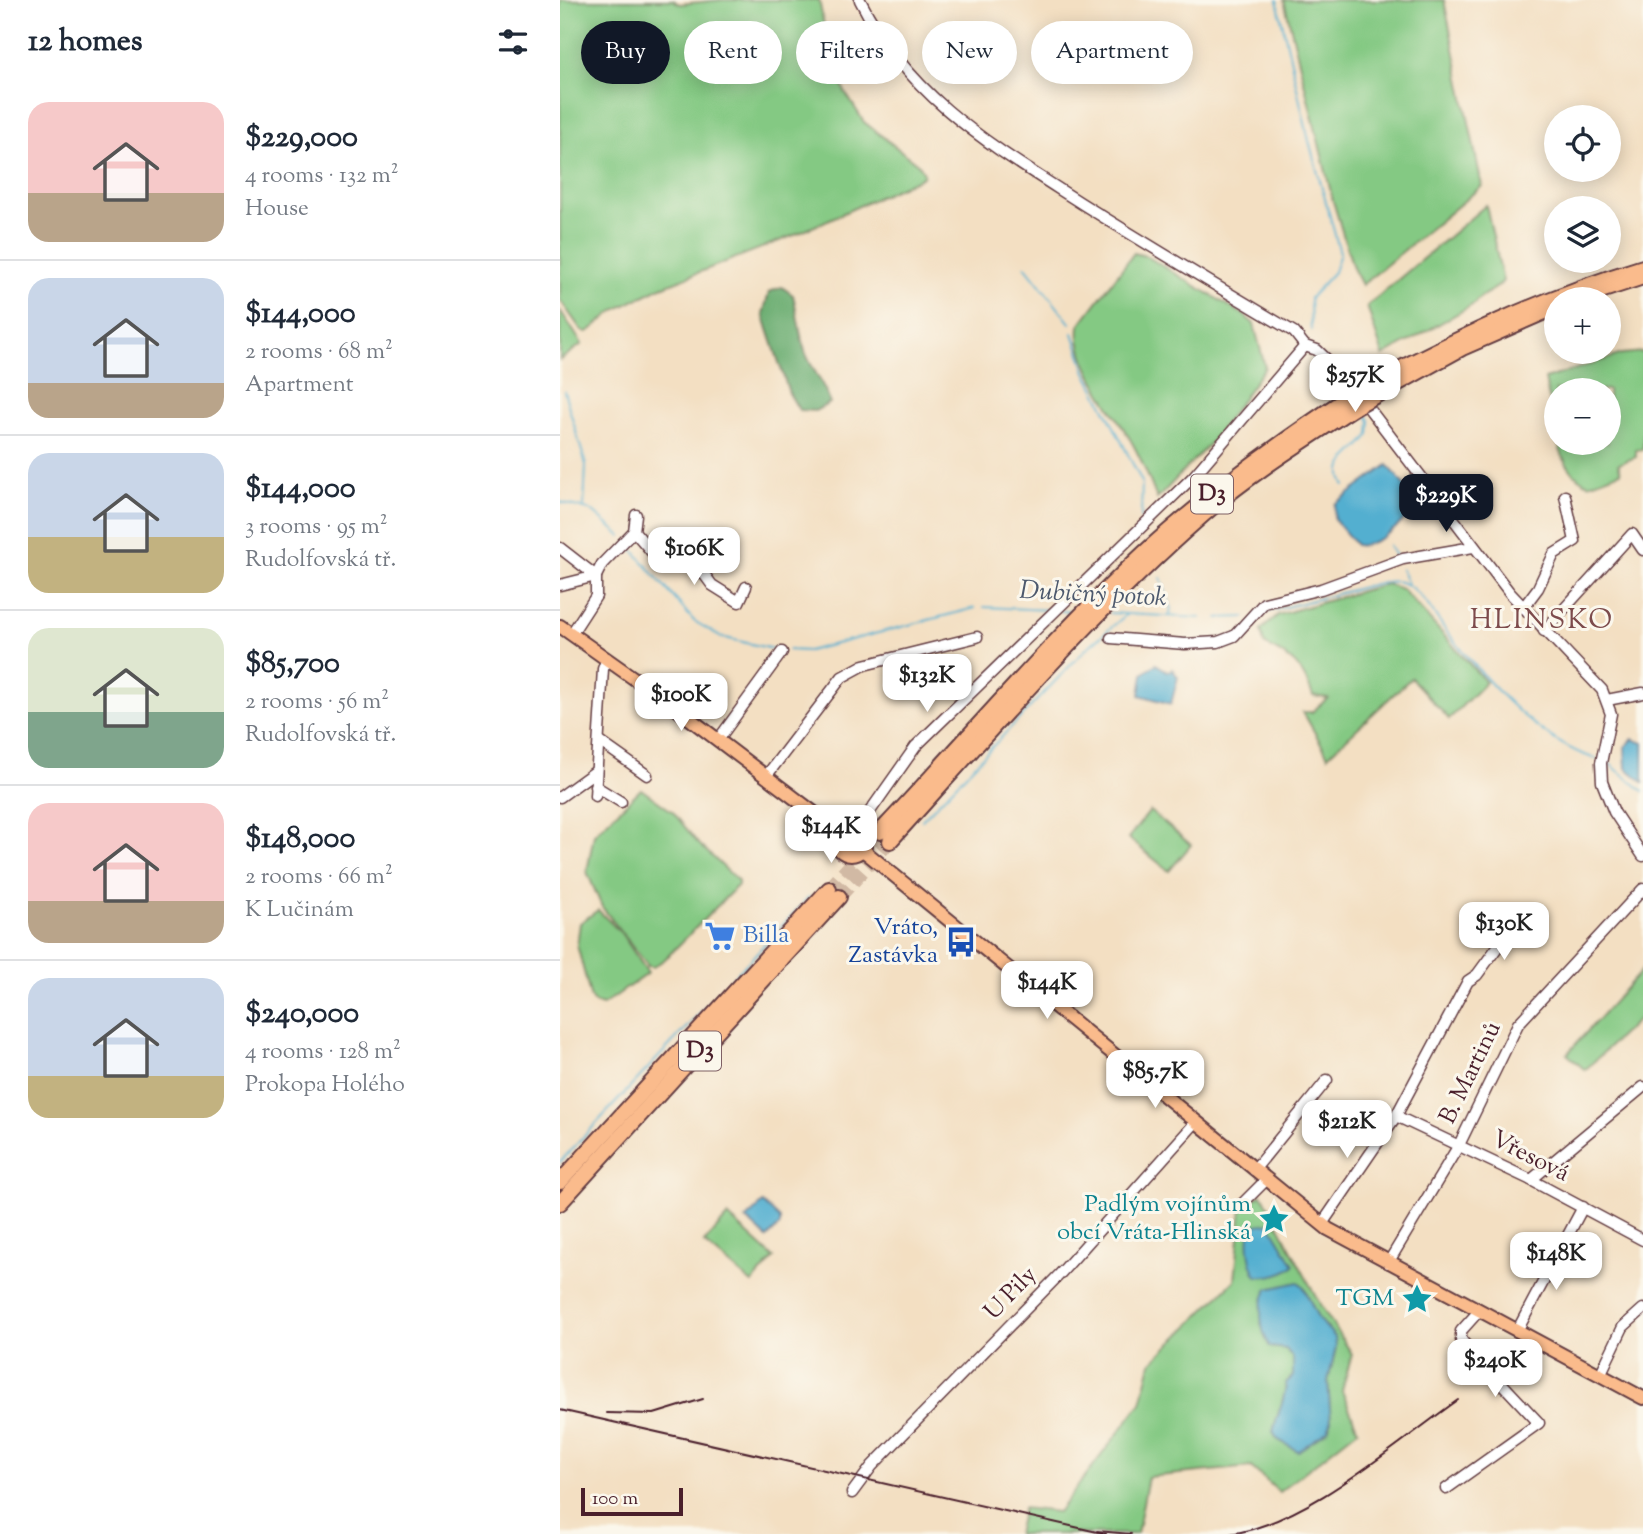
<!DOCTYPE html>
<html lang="en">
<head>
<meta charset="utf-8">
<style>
  :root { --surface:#fff; --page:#f6f6f7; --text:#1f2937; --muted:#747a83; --line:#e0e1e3; --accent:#111827 }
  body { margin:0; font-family:"Sorts Mill Goudy",serif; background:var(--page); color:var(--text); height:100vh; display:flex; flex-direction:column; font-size:26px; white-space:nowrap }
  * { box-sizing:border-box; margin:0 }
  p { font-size:23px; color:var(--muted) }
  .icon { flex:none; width:38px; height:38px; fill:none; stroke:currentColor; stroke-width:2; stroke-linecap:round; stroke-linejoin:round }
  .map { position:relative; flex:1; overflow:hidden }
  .panel { display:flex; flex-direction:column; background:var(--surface); width:560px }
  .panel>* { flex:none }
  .guide { position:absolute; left:21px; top:21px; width:665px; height:63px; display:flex; gap:14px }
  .fabs { position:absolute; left:984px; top:105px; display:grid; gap:14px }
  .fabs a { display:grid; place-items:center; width:77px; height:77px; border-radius:50%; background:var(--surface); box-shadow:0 4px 18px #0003; font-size:35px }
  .scale { position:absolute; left:21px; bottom:18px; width:102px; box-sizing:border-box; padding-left:7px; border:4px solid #4a1f2b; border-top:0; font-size:19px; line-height:24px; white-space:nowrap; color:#4a1f2b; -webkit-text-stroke:5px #fbf7ec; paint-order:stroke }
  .price { position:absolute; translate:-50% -60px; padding:0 16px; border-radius:14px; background:#fff; color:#222; font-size:23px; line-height:46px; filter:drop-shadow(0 2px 4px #0008) }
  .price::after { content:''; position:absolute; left:50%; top:42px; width:21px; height:16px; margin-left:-10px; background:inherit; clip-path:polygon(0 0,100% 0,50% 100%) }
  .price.selected { background:var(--accent); color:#fff }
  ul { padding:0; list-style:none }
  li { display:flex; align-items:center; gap:21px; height:175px; padding:0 28px }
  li+li { border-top:2px solid var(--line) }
  li span { display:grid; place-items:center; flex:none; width:196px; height:140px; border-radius:21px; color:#555 }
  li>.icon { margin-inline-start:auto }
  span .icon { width:84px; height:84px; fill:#fffc; stroke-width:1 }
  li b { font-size:30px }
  h2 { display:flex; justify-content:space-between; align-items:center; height:84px; padding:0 28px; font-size:30px }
  .pill { padding:0 24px; border-radius:32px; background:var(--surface); box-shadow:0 4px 18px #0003; font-size:24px; line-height:63px }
  .pill.selected { background:var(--accent); color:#fff }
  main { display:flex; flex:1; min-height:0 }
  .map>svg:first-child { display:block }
  .green { fill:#84c983; stroke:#677457; stroke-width:2; fill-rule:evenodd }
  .forest { fill:#6bad71; stroke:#5a664e; stroke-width:2 }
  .water { fill:#52afd0; stroke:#4e677e; stroke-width:2 }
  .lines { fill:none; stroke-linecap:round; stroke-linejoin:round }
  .stream { stroke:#52afd0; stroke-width:2 }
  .highway-tunnel { stroke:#d1b9a4; stroke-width:14; stroke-dasharray:14 7; stroke-linecap:butt }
  .minor-casing { stroke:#633c42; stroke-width:13 }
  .major-casing { stroke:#633c42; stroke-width:16 }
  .highway-casing { stroke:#633c42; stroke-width:18 }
  .minor { stroke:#fff; stroke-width:10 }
  .major { stroke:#fabb8c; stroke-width:12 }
  .highway { stroke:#fabb8c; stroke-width:14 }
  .rail { stroke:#4a1f2b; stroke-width:2 }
  .highway-bridge-casing { stroke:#633c42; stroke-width:18; stroke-linecap:butt }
  .highway-bridge { stroke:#fabb8c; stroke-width:14 }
  .labels { text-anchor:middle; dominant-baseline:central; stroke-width:6; stroke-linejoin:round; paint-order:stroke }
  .shield { fill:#fbf7ec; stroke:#7f6065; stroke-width:2 }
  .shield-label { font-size:23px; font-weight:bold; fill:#4a1f2b }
  .transit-label { font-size:24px; fill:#164399; stroke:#fbf7ec; text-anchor:end }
  .shop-label { font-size:24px; fill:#366cbe; stroke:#fbf7ec; text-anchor:start }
  .street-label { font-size:24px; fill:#4a1f2b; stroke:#fbf7ec }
  .culture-label { font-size:24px; fill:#0d838f; stroke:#fbf7ec; text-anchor:end }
  .water-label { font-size:26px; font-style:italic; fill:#4d596d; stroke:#fbf7ec }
  .quarter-label { font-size:28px; letter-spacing:2px; fill:#7d4b4c; stroke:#fbf7ec }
</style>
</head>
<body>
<main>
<section class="panel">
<h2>12 homes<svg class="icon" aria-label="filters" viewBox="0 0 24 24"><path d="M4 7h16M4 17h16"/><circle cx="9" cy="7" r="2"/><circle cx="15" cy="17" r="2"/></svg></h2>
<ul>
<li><span style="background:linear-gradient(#f6c9c9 65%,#b9a48a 0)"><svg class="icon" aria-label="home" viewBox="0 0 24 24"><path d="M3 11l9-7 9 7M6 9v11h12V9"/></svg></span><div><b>$229,000</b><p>4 rooms · 132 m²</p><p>House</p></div></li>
<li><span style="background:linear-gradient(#c9d6e8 75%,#b9a48a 0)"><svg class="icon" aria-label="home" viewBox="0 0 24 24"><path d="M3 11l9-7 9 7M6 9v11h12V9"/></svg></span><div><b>$144,000</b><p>2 rooms · 68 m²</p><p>Apartment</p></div></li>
<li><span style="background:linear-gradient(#c9d6e8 60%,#c2b280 0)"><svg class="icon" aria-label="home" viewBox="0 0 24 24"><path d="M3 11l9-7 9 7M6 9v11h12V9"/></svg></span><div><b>$144,000</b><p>3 rooms · 95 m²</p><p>Rudolfovská tř.</p></div></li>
<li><span style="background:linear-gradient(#dfe7d0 60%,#7fa58c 0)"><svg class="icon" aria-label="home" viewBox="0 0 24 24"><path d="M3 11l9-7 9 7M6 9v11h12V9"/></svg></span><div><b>$85,700</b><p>2 rooms · 56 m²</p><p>Rudolfovská tř.</p></div></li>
<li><span style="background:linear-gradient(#f6c9c9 70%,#b9a48a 0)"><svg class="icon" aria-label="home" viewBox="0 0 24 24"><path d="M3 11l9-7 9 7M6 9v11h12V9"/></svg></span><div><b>$148,000</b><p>2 rooms · 66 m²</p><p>K Lučinám</p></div></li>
<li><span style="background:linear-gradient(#c9d6e8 70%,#c2b280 0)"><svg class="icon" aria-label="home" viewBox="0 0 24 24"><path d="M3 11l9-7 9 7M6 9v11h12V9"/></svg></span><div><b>$240,000</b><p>4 rooms · 128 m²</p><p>Prokopa Holého</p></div></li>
</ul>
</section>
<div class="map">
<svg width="1083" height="1534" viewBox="0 0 1083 1534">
  <rect width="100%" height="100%" fill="#fbf7ec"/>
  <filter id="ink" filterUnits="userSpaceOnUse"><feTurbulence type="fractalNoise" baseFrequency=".0143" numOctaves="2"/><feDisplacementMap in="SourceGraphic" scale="14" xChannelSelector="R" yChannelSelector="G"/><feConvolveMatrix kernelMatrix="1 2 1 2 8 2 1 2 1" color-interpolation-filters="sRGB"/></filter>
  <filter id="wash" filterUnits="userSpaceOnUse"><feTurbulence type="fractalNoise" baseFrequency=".00686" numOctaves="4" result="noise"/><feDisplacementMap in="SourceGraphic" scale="28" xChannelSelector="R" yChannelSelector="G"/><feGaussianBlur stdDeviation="1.57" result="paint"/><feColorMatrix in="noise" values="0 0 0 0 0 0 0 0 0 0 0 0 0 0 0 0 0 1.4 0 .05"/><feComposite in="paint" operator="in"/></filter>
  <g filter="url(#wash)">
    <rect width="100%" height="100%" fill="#f3dfc2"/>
    <g class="green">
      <path d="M 0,0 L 113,0 L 119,4 L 162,0 L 259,0 L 270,55 L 285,92 L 304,122 L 360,166 L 364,173 L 363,177 L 237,234 L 99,288 L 55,310 L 28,332 L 22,331 L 0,300 Z"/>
      <path d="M 724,0 L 884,0 L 922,186 L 802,285 L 793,268 L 773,201 Z"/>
      <path d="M 926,205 L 943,281 C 936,292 922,292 914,304 L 823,356 L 807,306 Z"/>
      <path d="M 574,253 L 586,256 L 684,315 L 694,324 L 705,367 L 654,439 L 597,499 C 589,478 581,458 570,439 C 553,410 514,360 519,326 Z"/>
      <path d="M 0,310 L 22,344 L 0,360 Z"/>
      <path d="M 1083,352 L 1083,449 L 1076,450 L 1076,457 L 1058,464 L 1061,472 L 1029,484 C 1011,477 1003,460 998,443 L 1048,443 L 1048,390 L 996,390 L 996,434 L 985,379 L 1062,354 Z"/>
      <path d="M 826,584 L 842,589 L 926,682 L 889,719 L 851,678 L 768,756 L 743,712 L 752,712 L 768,698 L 753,696 C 742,665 732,658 704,644 L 701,630 L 718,615 Z"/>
      <path d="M 81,789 L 113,812 L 137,842 L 178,881 L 178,885 L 105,959 L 93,967 L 88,966 L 42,907 L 27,872 L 34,834 Z"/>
      <path d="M 590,811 L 631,845 L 609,871 L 568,838 Z"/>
      <path d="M 38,910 L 61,933 L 88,973 L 43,1005 L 35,1003 L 31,999 L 17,945 L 20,923 Z"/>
      <path d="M 1083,969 L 1083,1015 L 1025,1070 L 1007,1054 Z"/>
      <path d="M 702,1194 L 761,1306 L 792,1354 L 782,1391 L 798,1430 L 719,1492 L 691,1467 L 588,1477 L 577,1534 L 457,1534 L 463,1508 L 498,1512 L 581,1403 L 591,1363 L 675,1280 L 682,1207 ZM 738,1282 L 743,1286 L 758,1318 L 768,1328 L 776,1347 L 768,1381 L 771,1423 L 768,1430 L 738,1451 L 717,1439 L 713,1432 C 717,1414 725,1401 726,1383 L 733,1376 L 733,1358 L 726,1349 L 710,1347 L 701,1323 Z"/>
      <path d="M 168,1216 L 214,1258 L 192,1283 L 144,1243 Z"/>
    </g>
    <path class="forest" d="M 222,287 L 233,295 C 238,314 239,335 246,354 C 253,371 265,385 270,403 L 255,411 L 239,410 L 229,393 L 203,314 L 209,292 Z"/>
    <g class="water">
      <path d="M 828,465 C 835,475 850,489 852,502 C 853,520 813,549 796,545 L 774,519 L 775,504 Z"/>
      <path d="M 596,664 L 609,672 L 612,669 L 618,677 L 611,704 L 580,695 L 583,674 Z"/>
      <path d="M 1073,739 L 1083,743 L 1083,782 L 1066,768 L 1065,747 Z"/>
      <path d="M 203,1203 L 220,1219 L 220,1225 L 207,1238 L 186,1219 Z"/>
      <path d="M 709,1223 L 734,1265 C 727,1273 707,1278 697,1276 C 689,1264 686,1239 691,1226 Z"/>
      <path d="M 738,1282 L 743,1286 L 758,1318 L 775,1337 L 776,1347 L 768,1381 L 771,1423 L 768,1430 L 738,1451 L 717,1439 L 713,1432 C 717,1414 725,1401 726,1383 L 733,1376 L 733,1358 L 726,1349 L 710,1347 C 700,1331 697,1305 708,1289 Z"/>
    </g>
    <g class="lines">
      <g class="stream">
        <path d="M 717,0 L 749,141 L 780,253 L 774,272 L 750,298 L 751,330"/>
        <path d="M 465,266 L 510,323"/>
        <path d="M 513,333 L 526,372 L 582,482 L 581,519"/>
        <path d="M 752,359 L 759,373 L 787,389"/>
        <path d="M 4,391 L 26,465 L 24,506"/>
        <path d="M 785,486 C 770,460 799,453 809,435 L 810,421 L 804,410"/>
        <path d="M 0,502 L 32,511 L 61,536"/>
        <path d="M 67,543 L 134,621 L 161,637 L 217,650"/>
        <path d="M 829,545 L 835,556"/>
        <path d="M 841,569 L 848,584"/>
        <path d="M 601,578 L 611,607 L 610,616"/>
        <path d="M 424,607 L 489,610"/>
        <path d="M 501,611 L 517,612"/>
        <path d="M 550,613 L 641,618"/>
        <path d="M 699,614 L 823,582 C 833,581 841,580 849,586 C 864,596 876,617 887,632 C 924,678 978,743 1037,759"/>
        <path d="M 658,618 L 685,617"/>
        <path d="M 228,650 L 248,651 L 415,608"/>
        <path d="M 1046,761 L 1083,791"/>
        <path d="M 362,820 L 526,649 L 567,614"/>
        <path d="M 0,1162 L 249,897"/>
      </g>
    </g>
  </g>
  <g filter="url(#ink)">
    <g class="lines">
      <g class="highway-tunnel">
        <path d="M 269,889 L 320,832"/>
        <path d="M 279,897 L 330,841"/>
      </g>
      <g class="minor-casing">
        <g id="minor">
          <path d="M 300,0 C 350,100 434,147 524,205 C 593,248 663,290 734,332 L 745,346 L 757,350 L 785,377 L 950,593 L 1042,690 L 1051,714 L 1041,763 L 1042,782 L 1054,812 L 1083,856"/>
          <path d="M 74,531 L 97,558 L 141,570 L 152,585 L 179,602 L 186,587"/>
          <path d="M 0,548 L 36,576"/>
          <path d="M 0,585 L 36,576"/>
          <path d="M 963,608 L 978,588 L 994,554 L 1015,541 L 1005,496"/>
          <path d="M 984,631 L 1072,534 L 1083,550"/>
          <path d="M 12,633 L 36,596 L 36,576 L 42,564 L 74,531 L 76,515"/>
          <path d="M 551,638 L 625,644 L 658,642 L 674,636 L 704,603 L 761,589 L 843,559 L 913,547"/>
          <path d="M 1047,700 L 1083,693"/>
          <path d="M 158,740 L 222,652"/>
          <path d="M 39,741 L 87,775"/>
          <path d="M 207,775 L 282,677 L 304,665 L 417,637"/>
          <path d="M 35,786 L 61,802"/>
          <path d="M 35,796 L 43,669 L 47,658"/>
          <path d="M 0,797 L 36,771"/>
          <path d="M 299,827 L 356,746 L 633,477 L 745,346"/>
          <path d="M 836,1116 L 971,1180 L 1083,1240"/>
          <path d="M 694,1170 L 767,1080"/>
          <path d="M 971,1180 L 1083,1087"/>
          <path d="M 682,1204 L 706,1180"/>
          <path d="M 762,1224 L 836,1116 L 908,981 L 917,975 L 958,919"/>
          <path d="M 828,1263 L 899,1145 L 958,1024 L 1083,889"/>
          <path d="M 957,1331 L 1023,1207"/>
          <path d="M 1040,1375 L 1063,1327 L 1083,1309"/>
          <path d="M 886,1489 L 979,1423 L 901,1340 L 901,1331 L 919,1311"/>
          <path d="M 292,1493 L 312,1466 L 499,1275 L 636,1122"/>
        </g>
      </g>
      <g class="major-casing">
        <g id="major">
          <path d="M 0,626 L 113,706 L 278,831"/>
          <circle cx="291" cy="840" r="15"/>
          <path d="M 303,850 L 768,1229 L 1083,1398"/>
        </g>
      </g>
      <g class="highway-casing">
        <g id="highway">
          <path d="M 1016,299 L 1083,277"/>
          <path d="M 803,388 C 897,338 981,298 1083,267"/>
          <path d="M 811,398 L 902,348 L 996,307"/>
          <path d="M 320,832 C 408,739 491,640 584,553 C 647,495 716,445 787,398"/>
          <path d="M 330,841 C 431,730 530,614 643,515 C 690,474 743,441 795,407"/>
          <path d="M 0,1182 L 269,889"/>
          <path d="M 0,1203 L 279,897"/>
        </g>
      </g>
      <use href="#minor" class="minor"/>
      <use href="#major" class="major"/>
      <use href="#highway" class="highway"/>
      <g class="rail">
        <path d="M 0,1410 L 546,1534"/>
        <path d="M 47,1413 L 94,1414 L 143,1399"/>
        <path d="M 537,1531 L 571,1534"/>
        <path d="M 670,1534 C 747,1523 834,1445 898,1400"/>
      </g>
      <g class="highway-bridge-casing">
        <g id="highway-bridge">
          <path d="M 787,398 L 803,388"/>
          <path d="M 795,407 L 811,398"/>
        </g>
      </g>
      <use href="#highway-bridge" class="highway-bridge"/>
    </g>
  </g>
  <defs>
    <g id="supermarket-bare" transform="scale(2.415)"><path d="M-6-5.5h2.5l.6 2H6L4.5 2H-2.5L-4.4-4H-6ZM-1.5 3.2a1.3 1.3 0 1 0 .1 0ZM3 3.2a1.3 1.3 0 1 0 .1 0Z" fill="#3f7fe0" stroke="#fbf7ec" stroke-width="2.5" paint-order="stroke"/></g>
    <g id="bus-bare" transform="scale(2.415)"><path d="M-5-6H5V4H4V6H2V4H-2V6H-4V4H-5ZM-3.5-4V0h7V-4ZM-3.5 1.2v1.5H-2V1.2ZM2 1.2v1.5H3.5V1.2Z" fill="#1a4fb4" stroke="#fbf7ec" stroke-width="2.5" paint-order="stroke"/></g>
    <g id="sight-bare" transform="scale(2.415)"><path d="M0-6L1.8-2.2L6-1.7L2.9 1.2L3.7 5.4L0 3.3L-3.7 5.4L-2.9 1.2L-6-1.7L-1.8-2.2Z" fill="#0f9aa8" stroke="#fbf7ec" stroke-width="2.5" paint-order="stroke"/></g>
  </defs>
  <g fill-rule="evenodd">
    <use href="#supermarket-bare" x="160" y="936"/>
    <use href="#bus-bare" x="401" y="942"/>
    <use href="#sight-bare" x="714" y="1219"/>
    <use href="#sight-bare" x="857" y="1299"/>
  </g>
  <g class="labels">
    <g class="shield">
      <rect x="631" y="474.5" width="42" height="39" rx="5"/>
      <rect x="119" y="1031.5" width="42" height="39" rx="5"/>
    </g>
    <g class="shield-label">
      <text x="652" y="494">D3</text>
      <text x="140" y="1051">D3</text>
    </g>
    <g class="transit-label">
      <text x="378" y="928">Vráto,<tspan x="378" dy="28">Zastávka</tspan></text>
    </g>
    <g class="shop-label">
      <text x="183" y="936">Billa</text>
    </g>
    <g class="street-label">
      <text transform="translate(911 1073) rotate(-64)">B. Martinů</text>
      <text transform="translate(970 1157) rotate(27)">Vřesová</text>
      <text transform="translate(451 1294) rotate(-46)">U Pily</text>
    </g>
    <g class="culture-label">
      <text x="691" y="1205">Padlým vojínům<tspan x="691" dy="28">obcí Vráta-Hlinská</tspan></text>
      <text x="834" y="1299">TGM</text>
    </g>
    <g class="water-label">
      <text transform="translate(533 595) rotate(3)">Dubičný potok</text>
    </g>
    <g class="quarter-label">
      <text x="982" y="621">HLINSKO</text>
    </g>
  </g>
</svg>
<div class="fabs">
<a><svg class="icon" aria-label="locate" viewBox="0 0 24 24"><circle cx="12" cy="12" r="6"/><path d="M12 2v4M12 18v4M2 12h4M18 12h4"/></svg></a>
<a><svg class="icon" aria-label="layers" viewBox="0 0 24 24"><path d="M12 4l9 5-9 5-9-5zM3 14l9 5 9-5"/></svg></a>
<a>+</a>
<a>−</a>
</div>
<div class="scale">100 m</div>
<b class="price" style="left:795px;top:414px">$257K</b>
<b class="price selected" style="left:886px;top:534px">$229K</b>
<b class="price" style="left:134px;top:587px">$106K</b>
<b class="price" style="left:367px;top:714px">$132K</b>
<b class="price" style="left:121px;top:733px">$100K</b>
<b class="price" style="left:271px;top:865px">$144K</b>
<b class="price" style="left:944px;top:962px">$130K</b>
<b class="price" style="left:487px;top:1021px">$144K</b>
<b class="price" style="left:595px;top:1110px">$85.7K</b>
<b class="price" style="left:787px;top:1160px">$212K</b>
<b class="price" style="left:996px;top:1292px">$148K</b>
<b class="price" style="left:935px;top:1399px">$240K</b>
<div class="guide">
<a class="pill selected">Buy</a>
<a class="pill">Rent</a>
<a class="pill">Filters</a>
<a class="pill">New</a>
<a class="pill">Apartment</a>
</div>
</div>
</main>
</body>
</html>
